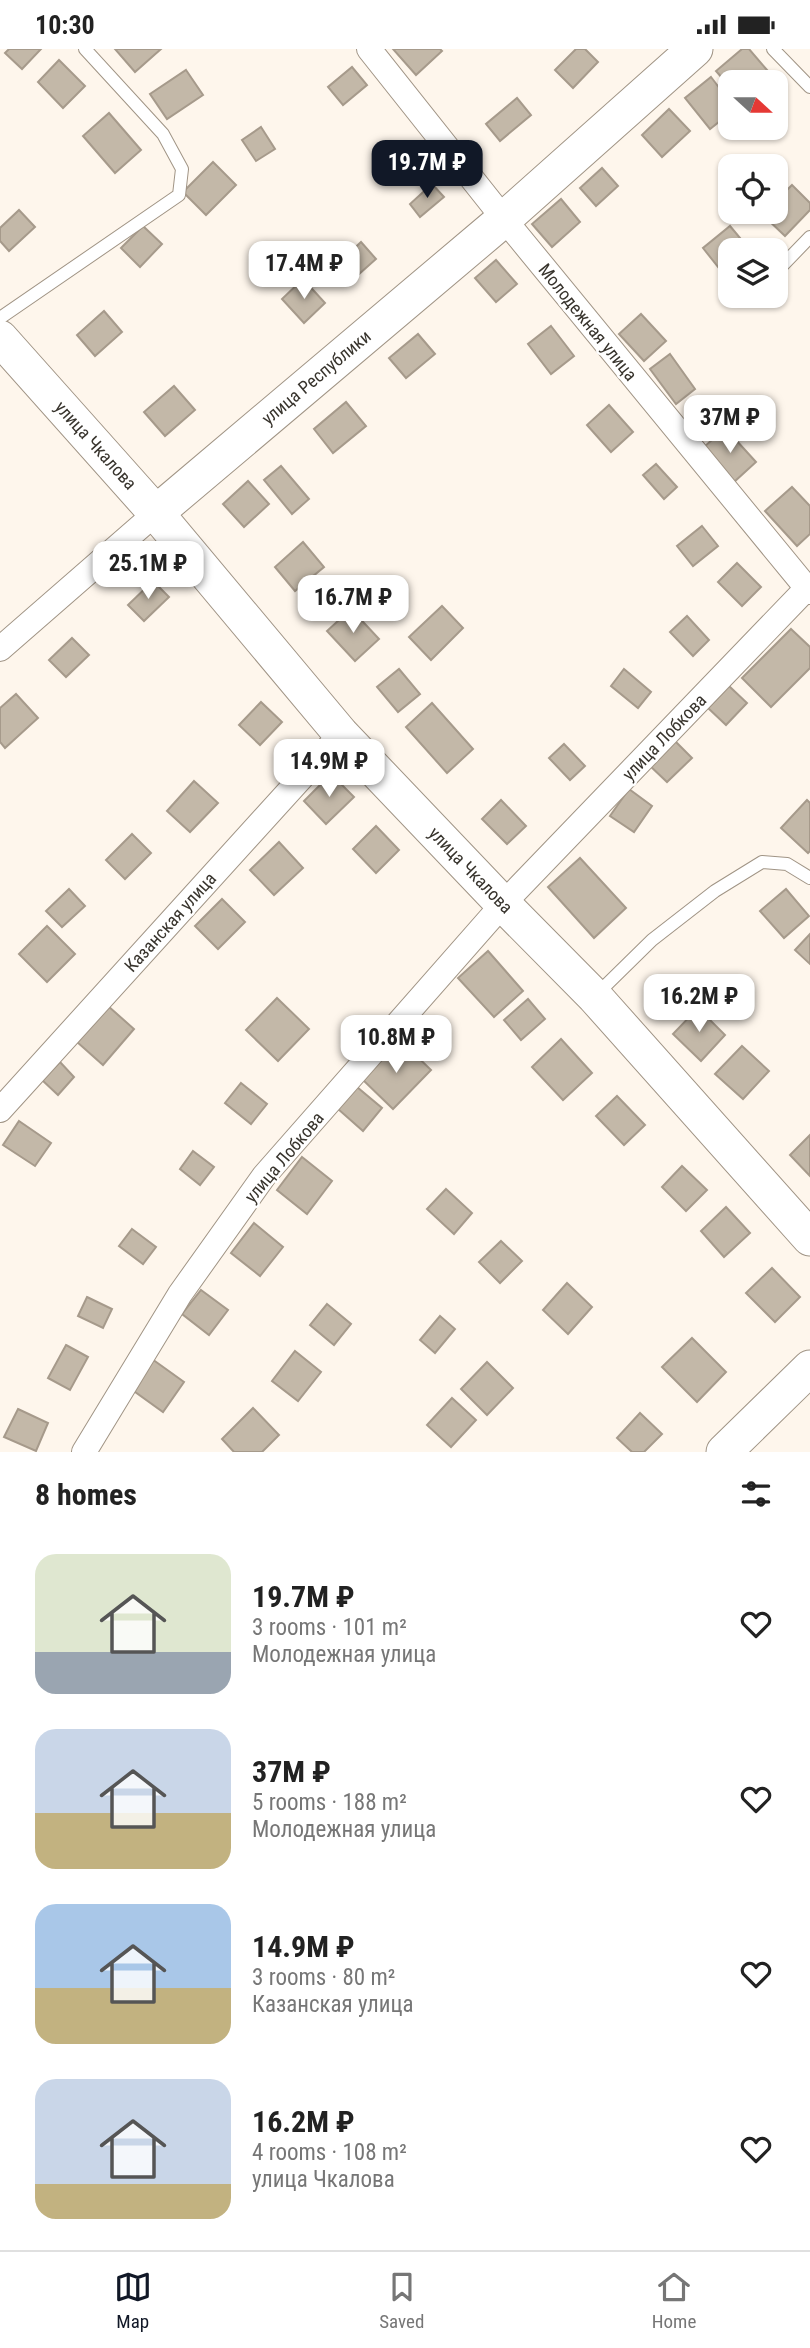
<!DOCTYPE html>
<html lang="en">
<head>
<meta charset="utf-8">
<style>
  :root { --surface:#fff; --page:#f6f6f6; --text:#222; --muted:#767676; --line:#e0e0e0; --accent:#111827 }
  body { margin:0; font-family:"Roboto Condensed",sans-serif; background:var(--page); color:var(--text); height:100vh; display:flex; flex-direction:column; font-size:26px; white-space:nowrap }
  * { box-sizing:border-box; margin:0 }
  p { font-size:23px; color:var(--muted) }
  .icon { flex:none; width:38px; height:38px; fill:none; stroke:currentColor; stroke-width:2; stroke-linecap:round; stroke-linejoin:round }
  .map { position:relative; height:1403px; overflow:hidden }
  .sheet { display:flex; flex-direction:column; background:var(--surface); flex:1 }
  .sheet>* { flex:none }
  .needle { width:46px; rotate:111deg }
  .fabs { position:absolute; left:718px; top:21px; display:grid; gap:14px }
  .fabs a { display:grid; place-items:center; width:70px; height:70px; border-radius:14px; background:var(--surface); box-shadow:0 2px 5px #0004; font-size:35px }
  .price { position:absolute; translate:-50% -60px; padding:0 16px; border-radius:14px; background:#fff; color:#222; font-size:23px; line-height:46px; filter:drop-shadow(0 2px 4px #0008) }
  .price::after { content:''; position:absolute; left:50%; top:42px; width:21px; height:16px; margin-left:-10px; background:inherit; clip-path:polygon(0 0,100% 0,50% 100%) }
  .price.current { background:var(--accent); color:#fff }
  ul { padding:0; list-style:none }
  li { display:flex; align-items:center; gap:21px; height:175px; padding:0 35px }
  li span { display:grid; place-items:center; flex:none; width:196px; height:140px; border-radius:21px; color:#555 }
  li>.icon { margin-inline-start:auto }
  span .icon { width:84px; height:84px; fill:#fffc; stroke-width:1 }
  li b { font-size:30px }
  h2 { display:flex; justify-content:space-between; align-items:center; height:84px; padding:0 35px; font-size:30px }
  .status { display:flex; justify-content:space-between; align-items:center; height:49px; padding:0 35px; background:var(--surface); direction:ltr }
  .status svg { height:19px; fill:currentColor }
  .tab-bar { display:flex; justify-content:space-around; align-items:center; height:98px; border-top:2px solid var(--line); background:var(--surface); font-size:19px; color:var(--muted) }
  .tab-bar a { display:grid; justify-items:center; gap:4px }
  .tab-bar .current { color:var(--accent) }
  .map>svg:first-child { display:block }
  .building { fill:#c3b8a8; stroke:#a69a8b; stroke-width:2 }
  .lines { fill:none; stroke-linecap:round; stroke-linejoin:round }
  .service-casing { stroke:#a09485; stroke-width:14 }
  .minor-casing { stroke:#a09485; stroke-width:26 }
  .secondary-casing { stroke:#a09485; stroke-width:37 }
  .service { stroke:#fff; stroke-width:12 }
  .minor { stroke:#fff; stroke-width:24 }
  .secondary { stroke:#fff; stroke-width:35 }
  .labels { text-anchor:middle; dominant-baseline:central; stroke-width:5; stroke-linejoin:round; paint-order:stroke }
  .street-label { font-size:18px; fill:#38342d; stroke:#fff }
</style>
</head>
<body>
<div class="status"><b>10:30</b><svg viewBox="0 0 49 12"><path d="M0 12V9h3v3zM5 12V6h3v6zM10 12V3h3v9zM15 12V0h3v12zM26 1h20v11H26zM47 4h2v5h-2z"/></svg></div>
<div class="map">
<svg width="810" height="1403" viewBox="0 0 810 1403">
  <rect width="100%" height="100%" fill="#fef6ec"/>
  <g class="building">
    <path d="M 9,0 L 41,0 L 22,20 L 5,4 Z"/>
    <path d="M 115,0 L 161,0 L 135,23 Z"/>
    <path d="M 393,0 L 440,0 L 442,2 L 416,26 Z"/>
    <path d="M 576,0 L 585,0 L 598,13 L 573,39 L 555,21 Z"/>
    <path d="M 742,0 L 749,0 L 767,21 L 753,33 L 730,33 L 730,38 L 716,22 Z"/>
    <path d="M 59,11 L 85,37 L 63,59 L 38,33 Z"/>
    <path d="M 352,18 L 367,36 L 343,56 L 328,38 Z"/>
    <path d="M 186,21 L 203,46 L 167,70 L 150,45 Z"/>
    <path d="M 711,28 L 730,53 L 730,64 L 710,80 L 685,49 Z"/>
    <path d="M 517,49 L 531,66 L 500,92 L 486,75 Z"/>
    <path d="M 669,60 L 690,82 L 662,108 L 642,86 Z"/>
    <path d="M 109,64 L 141,101 L 115,124 L 83,87 Z"/>
    <path d="M 261,78 L 275,100 L 256,112 L 242,91 Z"/>
    <path d="M 213,113 L 236,136 L 206,166 L 183,143 Z"/>
    <path d="M 602,119 L 618,137 L 596,157 L 580,139 Z"/>
    <path d="M 432,135 L 444,148 L 420,168 L 410,155 Z"/>
    <path d="M 792,136 L 810,154 L 810,161 L 785,187 L 763,166 L 766,163 L 775,163 L 775,153 Z"/>
    <path d="M 561,150 L 580,173 L 552,198 L 532,175 Z"/>
    <path d="M 19,161 L 35,178 L 9,202 L 0,192 L 0,179 Z"/>
    <path d="M 143,177 L 162,195 L 140,218 L 121,199 Z"/>
    <path d="M 730,177 L 750,201 L 730,201 L 730,226 L 726,228 L 703,199 Z"/>
    <path d="M 361,193 L 376,210 L 359,225 L 344,209 Z"/>
    <path d="M 496,211 L 517,235 L 496,253 L 475,229 Z"/>
    <path d="M 303,230 L 325,254 L 304,274 L 282,250 Z"/>
    <path d="M 104,262 L 122,283 L 95,307 L 77,286 Z"/>
    <path d="M 641,265 L 666,292 L 644,312 L 619,285 Z"/>
    <path d="M 551,277 L 574,307 L 551,325 L 528,295 Z"/>
    <path d="M 418,285 L 435,305 L 406,329 L 389,309 Z"/>
    <path d="M 670,305 L 695,340 L 676,355 L 650,320 Z"/>
    <path d="M 174,337 L 195,361 L 165,387 L 144,363 Z"/>
    <path d="M 346,353 L 366,377 L 333,404 L 314,380 Z"/>
    <path d="M 609,356 L 633,383 L 611,403 L 587,376 Z"/>
    <path d="M 725,379 L 756,413 L 734,433 L 703,399 Z"/>
    <path d="M 656,415 L 677,438 L 664,450 L 643,426 Z"/>
    <path d="M 281,417 L 309,450 L 292,465 L 264,431 Z"/>
    <path d="M 248,432 L 269,455 L 244,478 L 223,455 Z"/>
    <path d="M 792,438 L 810,457 L 810,485 L 797,497 L 765,462 Z"/>
    <path d="M 702,477 L 718,497 L 693,517 L 677,497 Z"/>
    <path d="M 303,493 L 324,518 L 295,542 L 275,518 Z"/>
    <path d="M 737,514 L 761,538 L 742,557 L 718,533 Z"/>
    <path d="M 153,532 L 169,548 L 144,572 L 128,556 Z"/>
    <path d="M 442,557 L 463,579 L 431,611 L 409,588 Z"/>
    <path d="M 351,560 L 379,590 L 355,612 L 327,582 Z"/>
    <path d="M 687,567 L 709,591 L 693,607 L 670,583 Z"/>
    <path d="M 791,580 L 810,598 L 810,619 L 771,658 L 742,629 Z"/>
    <path d="M 72,589 L 89,606 L 66,628 L 49,611 Z"/>
    <path d="M 399,620 L 420,645 L 398,663 L 377,638 Z"/>
    <path d="M 624,620 L 651,643 L 638,659 L 611,637 Z"/>
    <path d="M 729,637 L 747,654 L 726,676 L 708,659 Z"/>
    <path d="M 16,645 L 38,669 L 5,699 L 0,693 L 0,659 Z"/>
    <path d="M 261,653 L 282,673 L 260,696 L 239,676 Z"/>
    <path d="M 432,654 L 473,700 L 447,724 L 406,678 Z"/>
    <path d="M 673,690 L 692,709 L 667,733 L 648,715 Z"/>
    <path d="M 564,695 L 585,717 L 570,731 L 549,709 Z"/>
    <path d="M 331,725 L 354,748 L 326,775 L 304,752 Z"/>
    <path d="M 194,732 L 218,754 L 190,783 L 167,762 Z"/>
    <path d="M 629,740 L 652,757 L 634,783 L 610,767 Z"/>
    <path d="M 501,751 L 526,777 L 507,795 L 482,770 Z"/>
    <path d="M 807,751 L 810,754 L 810,802 L 808,804 L 781,779 Z"/>
    <path d="M 376,777 L 399,801 L 376,824 L 353,800 Z"/>
    <path d="M 132,785 L 151,804 L 125,830 L 106,811 Z"/>
    <path d="M 279,793 L 303,819 L 274,846 L 250,821 Z"/>
    <path d="M 580,809 L 626,859 L 594,889 L 548,838 Z"/>
    <path d="M 69,840 L 85,857 L 62,878 L 46,862 Z"/>
    <path d="M 786,840 L 809,867 L 784,889 L 760,862 Z"/>
    <path d="M 222,850 L 245,873 L 218,900 L 195,877 Z"/>
    <path d="M 47,877 L 75,905 L 47,933 L 19,905 Z"/>
    <path d="M 810,885 L 810,915 L 795,901 Z"/>
    <path d="M 488,902 L 523,942 L 494,968 L 458,929 Z"/>
    <path d="M 277,949 L 309,980 L 278,1012 L 246,981 Z"/>
    <path d="M 528,950 L 545,970 L 521,991 L 504,971 Z"/>
    <path d="M 108,957 L 134,980 L 103,1016 L 77,993 Z"/>
    <path d="M 698,959 L 725,986 L 701,1012 L 673,985 Z"/>
    <path d="M 561,990 L 592,1024 L 563,1051 L 532,1018 Z"/>
    <path d="M 400,991 L 431,1021 L 393,1060 L 362,1030 Z"/>
    <path d="M 742,997 L 769,1022 L 743,1050 L 715,1025 Z"/>
    <path d="M 60,1013 L 74,1028 L 58,1046 L 42,1031 Z"/>
    <path d="M 241,1034 L 267,1055 L 251,1075 L 225,1054 Z"/>
    <path d="M 357,1038 L 382,1059 L 363,1082 L 338,1060 Z"/>
    <path d="M 617,1047 L 645,1076 L 624,1096 L 596,1067 Z"/>
    <path d="M 19,1072 L 51,1094 L 35,1117 L 3,1096 Z"/>
    <path d="M 810,1086 L 810,1127 L 790,1106 Z"/>
    <path d="M 193,1102 L 214,1118 L 200,1136 L 180,1120 Z"/>
    <path d="M 302,1108 L 332,1132 L 307,1165 L 277,1141 Z"/>
    <path d="M 682,1117 L 707,1141 L 686,1162 L 662,1138 Z"/>
    <path d="M 446,1140 L 472,1164 L 454,1185 L 427,1160 Z"/>
    <path d="M 726,1158 L 750,1184 L 724,1208 L 701,1182 Z"/>
    <path d="M 254,1174 L 283,1198 L 260,1227 L 231,1204 Z"/>
    <path d="M 132,1180 L 156,1198 L 143,1215 L 119,1197 Z"/>
    <path d="M 501,1192 L 522,1212 L 500,1234 L 479,1213 Z"/>
    <path d="M 772,1219 L 800,1248 L 775,1273 L 746,1244 Z"/>
    <path d="M 567,1234 L 592,1258 L 568,1285 L 543,1261 Z"/>
    <path d="M 201,1241 L 228,1261 L 209,1286 L 182,1265 Z"/>
    <path d="M 87,1248 L 112,1260 L 103,1279 L 78,1267 Z"/>
    <path d="M 327,1255 L 351,1275 L 334,1296 L 310,1276 Z"/>
    <path d="M 440,1267 L 455,1280 L 435,1304 L 420,1291 Z"/>
    <path d="M 692,1289 L 726,1323 L 697,1353 L 662,1318 Z"/>
    <path d="M 66,1296 L 88,1308 L 70,1341 L 48,1329 Z"/>
    <path d="M 295,1302 L 321,1323 L 298,1352 L 272,1332 Z"/>
    <path d="M 152,1310 L 184,1333 L 163,1363 L 131,1340 Z"/>
    <path d="M 487,1313 L 513,1339 L 487,1366 L 461,1340 Z"/>
    <path d="M 452,1349 L 476,1371 L 451,1398 L 427,1376 Z"/>
    <path d="M 253,1359 L 279,1386 L 262,1403 L 234,1403 L 222,1390 Z"/>
    <path d="M 18,1360 L 48,1374 L 36,1402 L 4,1388 Z"/>
    <path d="M 640,1364 L 662,1385 L 644,1403 L 632,1403 L 617,1389 Z"/>
  </g>
  <g class="lines">
    <g class="service-casing">
      <g id="service">
        <path d="M 773,0 L 810,38"/>
        <path d="M 776,223 L 810,188"/>
        <path d="M 0,269 L 179,146 L 182,120 L 163,85 L 85,0"/>
        <path d="M 597,945 L 652,891 L 715,842 L 762,813 L 787,815 L 810,829"/>
      </g>
    </g>
    <g class="minor-casing">
      <g id="minor">
        <path d="M 369,0 L 504,170 L 810,543"/>
        <path d="M 0,600 L 156,464"/>
        <path d="M 0,1061 L 341,685"/>
        <path d="M 84,1403 L 180,1245 L 264,1127 L 503,855 L 810,536"/>
      </g>
    </g>
    <g class="secondary-casing">
      <g id="secondary">
        <path d="M 0,289 L 156,464 L 341,685 L 503,855 L 595,948 L 810,1189"/>
        <path d="M 156,464 L 504,170 L 695,0"/>
        <path d="M 724,1403 L 810,1319"/>
      </g>
    </g>
    <use href="#service" class="service"/>
    <use href="#minor" class="minor"/>
    <use href="#secondary" class="secondary"/>
  </g>
  <g class="labels">
    <g class="street-label">
      <text transform="translate(588 273) rotate(51)">Молодежная улица</text>
      <text transform="translate(316 328) rotate(-40)">улица Республики</text>
      <text transform="translate(96 396) rotate(48)">улица Чкалова</text>
      <text transform="translate(664 688) rotate(-46)">улица Лобкова</text>
      <text transform="translate(471 821) rotate(46)">улица Чкалова</text>
      <text transform="translate(170 873) rotate(-48)">Казанская улица</text>
      <text transform="translate(284 1108) rotate(-50)">улица Лобкова</text>
    </g>
  </g>
</svg>
<div class="fabs">
<a><svg class="needle" viewBox="-14 -14 28 28"><path d="M0-13l5 13h-10z" fill="#e53935"/><path d="M0 13l5-13h-10z" fill="#767676"/></svg></a>
<a><svg class="icon" aria-label="locate" viewBox="0 0 24 24"><circle cx="12" cy="12" r="6"/><path d="M12 2v4M12 18v4M2 12h4M18 12h4"/></svg></a>
<a><svg class="icon" aria-label="layers" viewBox="0 0 24 24"><path d="M12 4l9 5-9 5-9-5zM3 14l9 5 9-5"/></svg></a>
</div>
<b class="price current" style="left:427px;top:151px">19.7M ₽</b>
<b class="price" style="left:304px;top:252px">17.4M ₽</b>
<b class="price" style="left:730px;top:406px">37M ₽</b>
<b class="price" style="left:148px;top:552px">25.1M ₽</b>
<b class="price" style="left:353px;top:586px">16.7M ₽</b>
<b class="price" style="left:329px;top:750px">14.9M ₽</b>
<b class="price" style="left:699px;top:985px">16.2M ₽</b>
<b class="price" style="left:396px;top:1026px">10.8M ₽</b>
</div>
<section class="sheet">
<h2>8 homes<svg class="icon" aria-label="filters" viewBox="0 0 24 24"><path d="M4 7h16M4 17h16"/><circle cx="9" cy="7" r="2"/><circle cx="15" cy="17" r="2"/></svg></h2>
<ul>
<li><span style="background:linear-gradient(#dfe7d0 70%,#9aa5b1 0)"><svg class="icon" aria-label="home" viewBox="0 0 24 24"><path d="M3 11l9-7 9 7M6 9v11h12V9"/></svg></span><div><b>19.7M ₽</b><p>3 rooms · 101 m²</p><p>Молодежная улица</p></div><svg class="icon" aria-label="heart" viewBox="0 0 24 24"><path d="M12 20l-8-8c-3-5 5-10 8-4 3-6 11-1 8 4z"/></svg></li>
<li><span style="background:linear-gradient(#c9d6e8 60%,#c2b280 0)"><svg class="icon" aria-label="home" viewBox="0 0 24 24"><path d="M3 11l9-7 9 7M6 9v11h12V9"/></svg></span><div><b>37M ₽</b><p>5 rooms · 188 m²</p><p>Молодежная улица</p></div><svg class="icon" aria-label="heart" viewBox="0 0 24 24"><path d="M12 20l-8-8c-3-5 5-10 8-4 3-6 11-1 8 4z"/></svg></li>
<li><span style="background:linear-gradient(#a9c7e8 60%,#c2b280 0)"><svg class="icon" aria-label="home" viewBox="0 0 24 24"><path d="M3 11l9-7 9 7M6 9v11h12V9"/></svg></span><div><b>14.9M ₽</b><p>3 rooms · 80 m²</p><p>Казанская улица</p></div><svg class="icon" aria-label="heart" viewBox="0 0 24 24"><path d="M12 20l-8-8c-3-5 5-10 8-4 3-6 11-1 8 4z"/></svg></li>
<li><span style="background:linear-gradient(#c9d6e8 75%,#c2b280 0)"><svg class="icon" aria-label="home" viewBox="0 0 24 24"><path d="M3 11l9-7 9 7M6 9v11h12V9"/></svg></span><div><b>16.2M ₽</b><p>4 rooms · 108 m²</p><p>улица Чкалова</p></div><svg class="icon" aria-label="heart" viewBox="0 0 24 24"><path d="M12 20l-8-8c-3-5 5-10 8-4 3-6 11-1 8 4z"/></svg></li>
</ul>
</section>
<nav class="tab-bar">
<a class="current"><svg class="icon" aria-label="map" viewBox="0 0 24 24"><path d="M3 6l6-2 6 2 6-2v14l-6 2-6-2-6 2zM9 4v14M15 6v14"/></svg>Map</a>
<a><svg class="icon" aria-label="saved" viewBox="0 0 24 24"><path d="M7 4h10v16l-5-4-5 4z"/></svg>Saved</a>
<a><svg class="icon" aria-label="home" viewBox="0 0 24 24"><path d="M3 11l9-7 9 7M6 9v11h12V9"/></svg>Home</a>
</nav>
</body>
</html>
